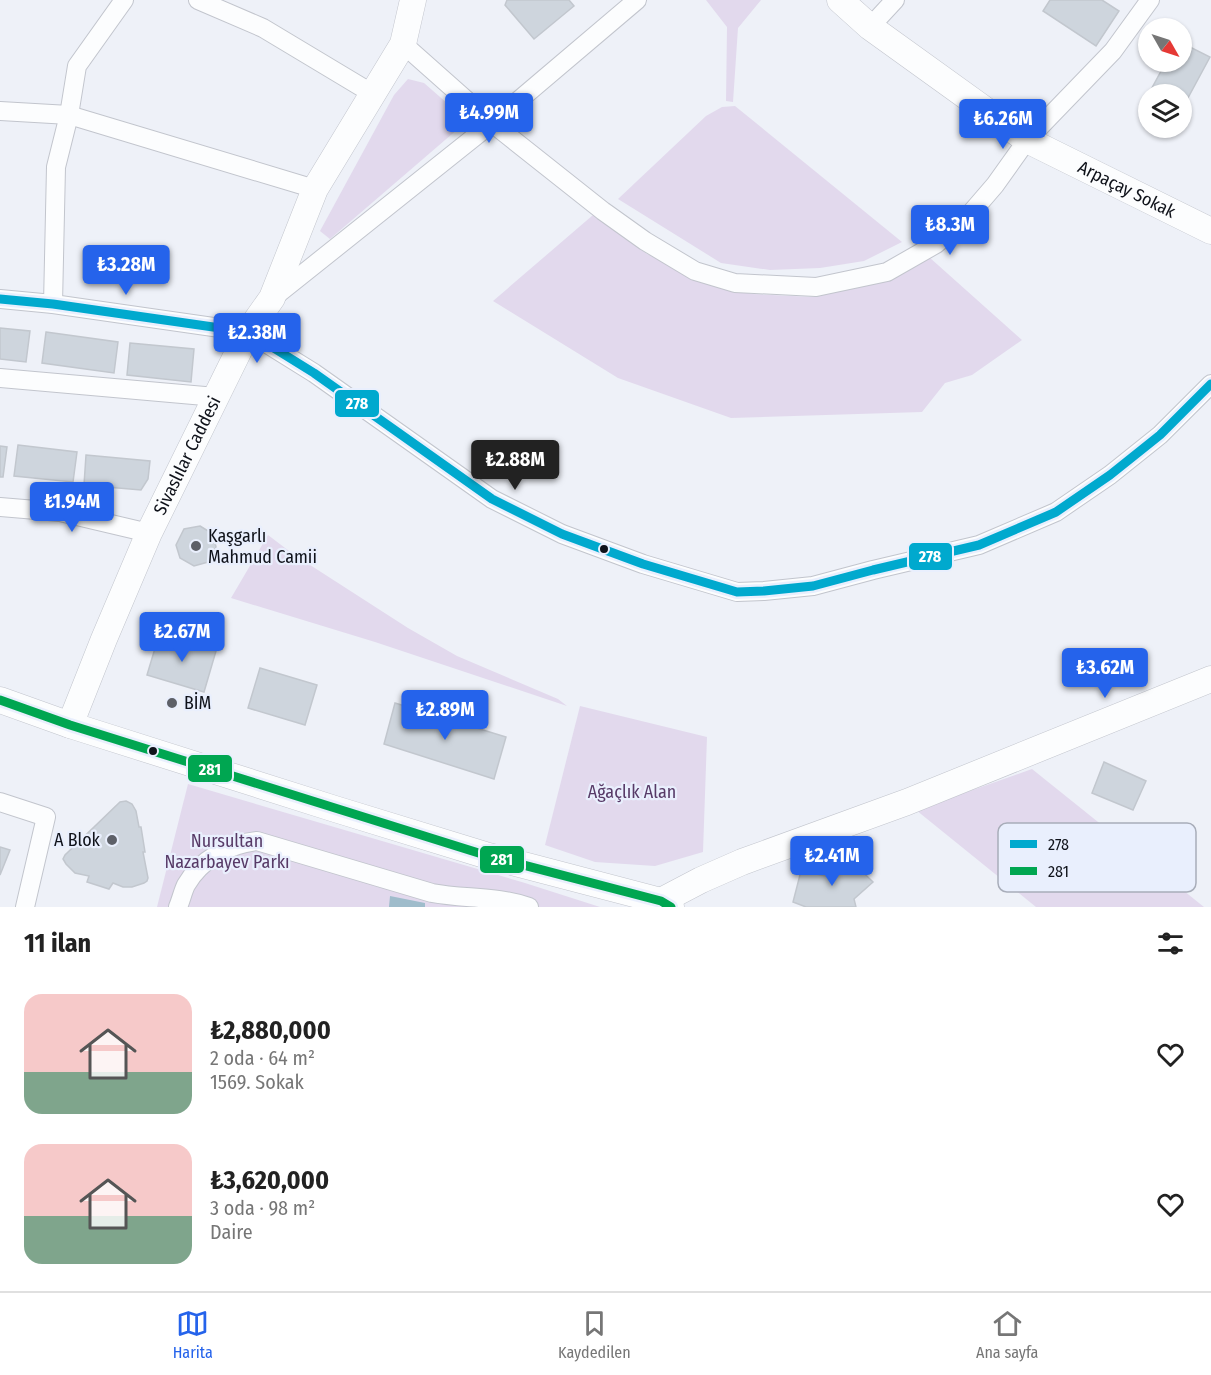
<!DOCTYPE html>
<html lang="tr">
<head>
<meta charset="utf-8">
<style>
  :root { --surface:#fff; --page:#f6f6f6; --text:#222; --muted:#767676; --line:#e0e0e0; --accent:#2563eb }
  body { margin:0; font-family:"Fira Sans Condensed",sans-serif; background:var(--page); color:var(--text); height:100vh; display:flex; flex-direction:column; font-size:22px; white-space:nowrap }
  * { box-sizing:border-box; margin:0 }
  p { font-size:20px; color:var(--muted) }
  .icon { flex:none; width:33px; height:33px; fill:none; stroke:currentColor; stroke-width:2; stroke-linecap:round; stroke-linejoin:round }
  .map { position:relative; height:907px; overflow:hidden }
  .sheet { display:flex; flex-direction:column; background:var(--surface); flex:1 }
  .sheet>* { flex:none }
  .needle { width:39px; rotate:129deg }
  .buttons { position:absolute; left:1138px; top:18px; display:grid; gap:12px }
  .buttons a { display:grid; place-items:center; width:54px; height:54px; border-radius:50%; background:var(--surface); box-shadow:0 2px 4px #0004; font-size:30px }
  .price { position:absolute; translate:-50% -51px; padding:0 14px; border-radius:6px; background:var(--accent); color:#fff; font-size:20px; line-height:39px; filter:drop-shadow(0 2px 3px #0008) }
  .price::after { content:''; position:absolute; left:50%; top:36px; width:18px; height:14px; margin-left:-9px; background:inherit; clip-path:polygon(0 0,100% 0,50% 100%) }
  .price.on { background:#222; color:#fff }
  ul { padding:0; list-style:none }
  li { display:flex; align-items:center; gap:18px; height:150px; padding:0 24px }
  li span { display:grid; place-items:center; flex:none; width:168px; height:120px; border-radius:18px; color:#555 }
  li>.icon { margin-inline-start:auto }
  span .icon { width:72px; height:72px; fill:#fffc; stroke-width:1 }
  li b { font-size:26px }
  h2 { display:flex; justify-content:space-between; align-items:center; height:72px; padding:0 24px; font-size:26px }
  .tab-bar { display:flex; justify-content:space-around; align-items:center; height:84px; border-top:2px solid var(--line); background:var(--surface); font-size:16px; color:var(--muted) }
  .tab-bar a { display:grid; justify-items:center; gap:3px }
  .tab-bar .on { color:var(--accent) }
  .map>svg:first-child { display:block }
  .green { fill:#e2d9ed }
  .water { fill:#9fbccb }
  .building { fill:#ced5dd; stroke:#c2c7ce; stroke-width:1.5 }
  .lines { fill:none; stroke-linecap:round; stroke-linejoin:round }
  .street-casing { stroke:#c2c5cd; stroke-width:20 }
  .secondary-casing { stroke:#c2c5cd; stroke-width:27 }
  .street { stroke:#fcfdfe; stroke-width:18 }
  .secondary { stroke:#fcfdfe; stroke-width:26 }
  .bus-1-casing { stroke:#e9effd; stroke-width:14 }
  .bus-2-casing { stroke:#e9effd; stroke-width:14 }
  .bus-1 { stroke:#00a9ce; stroke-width:9 }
  .bus-2 { stroke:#00a651; stroke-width:9 }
  .poi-dot { fill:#5d6068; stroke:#e9effd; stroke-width:2 }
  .bus-dot { fill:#0f121a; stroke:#e9effd; stroke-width:2 }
  .labels { text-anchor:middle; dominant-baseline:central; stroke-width:4.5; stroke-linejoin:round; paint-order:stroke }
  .street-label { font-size:18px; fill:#0f121a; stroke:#e9effd }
  .poi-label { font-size:18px; fill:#0f121a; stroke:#e9effd; text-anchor:start }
  .park-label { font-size:18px; fill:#573a67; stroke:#e9effd }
  .key { fill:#e9effd; stroke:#a8adb9; stroke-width:1.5 }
  .key-label { font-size:16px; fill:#0f121a }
  .line-badge { stroke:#e9effd; stroke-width:2 }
  .badge-label { font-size:16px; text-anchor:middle; font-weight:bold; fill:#fff }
</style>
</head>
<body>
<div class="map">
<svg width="1211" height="907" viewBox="0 0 1211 907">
  <rect width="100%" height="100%" fill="#eef1f8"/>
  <g class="green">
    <path d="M 706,0 L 761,0 L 738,28 L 733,102 L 726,101 L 727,27 Z"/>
    <path d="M 408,79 L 424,83 L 456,111 L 459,128 L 330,239 L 320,231 L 394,95 Z"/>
    <path d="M 735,106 L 902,242 L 864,261 L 820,268 L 770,270 L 721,263 L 618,199 L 706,116 L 722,107 Z"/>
    <path d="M 593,215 L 647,254 L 708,282 L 752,294 L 813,297 L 866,286 L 904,271 L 929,257 L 1022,340 L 972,375 L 945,383 L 922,412 L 731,418 L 618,378 L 493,301 Z"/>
    <path d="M 268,535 L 293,554 L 408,628 L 457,656 L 558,699 L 567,706 L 375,642 L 231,598 Z"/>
    <path d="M 580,706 L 707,737 L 703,852 L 655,866 L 595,862 L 545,845 Z"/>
    <path d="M 1032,769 L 1204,907 L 1036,907 L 916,810 Z"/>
    <path d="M 188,784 L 525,883 L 600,907 L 157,907 Z"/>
  </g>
  <path class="water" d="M 390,896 L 425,903 L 425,907 L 389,907 Z"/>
  <g class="building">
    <path d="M 507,0 L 569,0 L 574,6 L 534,39 L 505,5 Z"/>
    <path d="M 1050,0 L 1102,0 L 1119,11 L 1096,46 L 1043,11 Z"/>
    <path d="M 1182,43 L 1210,57 L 1182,109 L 1182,94 L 1149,94 L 1149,98 L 1147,97 L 1166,62 L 1182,62 Z"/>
    <path d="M 0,328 L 30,331 L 26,362 L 0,359 Z"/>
    <path d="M 46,332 L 118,342 L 114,373 L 42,363 Z"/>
    <path d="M 130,343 L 194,349 L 191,382 L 127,375 Z"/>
    <path d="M 18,445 L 77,452 L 73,482 L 14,476 Z"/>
    <path d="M 0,446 L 7,447 L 3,477 L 0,477 Z"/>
    <path d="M 86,455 L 150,461 L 148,479 L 141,490 L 84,485 Z"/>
    <path d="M 200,526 L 213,534 L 216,547 L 208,562 L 194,566 L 180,558 L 176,545 L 184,529 Z"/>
    <path d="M 159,635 L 216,651 L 204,692 L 147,675 Z"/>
    <path d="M 260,668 L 317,685 L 305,725 L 248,708 Z"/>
    <path d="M 395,703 L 506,737 L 494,779 L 384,744 Z"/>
    <path d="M 1104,762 L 1146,781 L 1133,810 L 1092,793 Z"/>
    <path d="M 126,801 L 132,804 L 136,811 L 139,827 L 141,827 L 145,852 L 143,852 L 148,878 L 147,881 L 144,883 L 132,887 L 123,887 L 113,883 L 109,889 L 87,882 L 89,876 L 75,873 L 66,864 L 63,859 L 65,855 L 120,802 Z"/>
    <path d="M 0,847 L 10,850 L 0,875 Z"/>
    <path d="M 847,857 L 873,882 L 854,899 L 856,907 L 806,907 L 793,902 L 801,871 L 830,877 Z"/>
  </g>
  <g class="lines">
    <g class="street-casing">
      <g id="street">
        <path d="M 198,0 L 263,28 L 373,94"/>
        <path d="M 870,27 L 895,0"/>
        <path d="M 403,44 L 492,123 L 603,211 L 645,241 L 695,271 L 735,283 L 816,287 L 887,272 L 936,244 L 970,214 L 995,185 L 1027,140 L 1113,51 L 1150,0"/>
        <path d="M 0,111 L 69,115 L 315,189"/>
        <path d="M 274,297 L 492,123 L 637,0"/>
        <path d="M 0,299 L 53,304 L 248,332 L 314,373 L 492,499 L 562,534 L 643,564 L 737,592 L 764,591 L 813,586 L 873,570 L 979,545 L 1056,512 L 1110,475 L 1160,435 L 1211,384"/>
        <path d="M 53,304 L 56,167 L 69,115 L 77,66 L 124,0"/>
        <path d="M 0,378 L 216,397"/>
        <path d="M 0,507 L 60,512 L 149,533"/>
        <path d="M 0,802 L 46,817 L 25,907"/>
        <path d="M 178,907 C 181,900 183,891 186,885 C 201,859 229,844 257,841 L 432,893 C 464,899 498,896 529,907"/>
      </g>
    </g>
    <g class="secondary-casing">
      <g id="secondary">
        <path id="s1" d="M 840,0 L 870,27 L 1027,140 L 1211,231"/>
        <path d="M 0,700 L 70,725 L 335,809 L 485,855 L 661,901 L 671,907"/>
        <path id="s2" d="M 70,725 L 104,639 L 149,533 L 248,332 L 272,298 L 315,189 L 403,44 L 413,0"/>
        <path d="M 661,901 L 701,880 L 742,862 L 907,802 L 1211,679"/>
      </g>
    </g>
    <use href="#street" class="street"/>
    <use href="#secondary" class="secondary"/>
    <g class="bus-1-casing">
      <path id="bus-1" d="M 0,299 L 53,304 L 248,332 L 314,373 L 492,499 L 562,534 L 643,564 L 737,592 L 764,591 L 813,586 L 873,570 L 979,545 L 1056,512 L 1110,475 L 1160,435 L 1211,384"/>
    </g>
    <g class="bus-2-casing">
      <path id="bus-2" d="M 0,700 L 70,725 L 485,855 L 661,901 L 671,907"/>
    </g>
    <use href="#bus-1" class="bus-1"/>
    <use href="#bus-2" class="bus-2"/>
  </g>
  <g class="poi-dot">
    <circle cx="196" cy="546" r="6"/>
    <circle cx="172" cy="703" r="6"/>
    <circle cx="112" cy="840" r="6"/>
  </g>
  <g class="bus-dot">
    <circle cx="604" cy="549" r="5"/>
    <circle cx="153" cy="751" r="5"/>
  </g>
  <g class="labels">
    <g class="street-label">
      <text stroke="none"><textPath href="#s1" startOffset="345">Arpaçay Sokak</textPath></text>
      <text stroke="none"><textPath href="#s2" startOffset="294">Sivaslılar Caddesi</textPath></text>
    </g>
    <g class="poi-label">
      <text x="208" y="536">Kaşgarlı<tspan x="208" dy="21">Mahmud Camii</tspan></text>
      <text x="184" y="703">BİM</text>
      <text x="100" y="840" text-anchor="end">A Blok</text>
    </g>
    <g class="park-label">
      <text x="632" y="792">Ağaçlık Alan</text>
      <text x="227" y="841">Nursultan<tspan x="227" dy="21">Nazarbayev Parkı</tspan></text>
    </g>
  </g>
  <rect x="998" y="823" width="198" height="69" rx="9" class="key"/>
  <rect x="1010" y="840" width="27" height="8" fill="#00a9ce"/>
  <rect x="1010" y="867" width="27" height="8" fill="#00a651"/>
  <g class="key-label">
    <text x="1048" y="850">278</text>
    <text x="1048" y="877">281</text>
  </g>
  <g class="line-badge">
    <rect x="334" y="389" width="46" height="29" rx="6" fill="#00a9ce"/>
    <rect x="908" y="542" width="45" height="29" rx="6" fill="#00a9ce"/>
    <rect x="187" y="754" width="46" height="29" rx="6" fill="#00a651"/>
    <rect x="479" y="845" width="46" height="29" rx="6" fill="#00a651"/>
  </g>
  <g class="badge-label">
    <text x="357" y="409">278</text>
    <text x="930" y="562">278</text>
    <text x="210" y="775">281</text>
    <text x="502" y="865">281</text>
  </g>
</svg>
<div class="buttons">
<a><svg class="needle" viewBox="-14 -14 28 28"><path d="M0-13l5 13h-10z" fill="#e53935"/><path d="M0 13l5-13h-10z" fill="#767676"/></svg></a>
<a><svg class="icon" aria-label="layers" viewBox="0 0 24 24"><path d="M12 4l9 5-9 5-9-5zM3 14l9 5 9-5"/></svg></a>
</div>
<b class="price" style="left:489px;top:144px">₺4.99M</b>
<b class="price" style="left:1003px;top:150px">₺6.26M</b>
<b class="price" style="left:950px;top:256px">₺8.3M</b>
<b class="price" style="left:126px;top:296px">₺3.28M</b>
<b class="price" style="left:257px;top:364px">₺2.38M</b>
<b class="price on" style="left:515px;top:491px">₺2.88M</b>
<b class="price" style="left:72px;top:533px">₺1.94M</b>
<b class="price" style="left:182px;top:663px">₺2.67M</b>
<b class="price" style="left:1105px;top:699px">₺3.62M</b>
<b class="price" style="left:445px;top:741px">₺2.89M</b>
<b class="price" style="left:832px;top:887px">₺2.41M</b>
</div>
<section class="sheet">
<h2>11 ilan<svg class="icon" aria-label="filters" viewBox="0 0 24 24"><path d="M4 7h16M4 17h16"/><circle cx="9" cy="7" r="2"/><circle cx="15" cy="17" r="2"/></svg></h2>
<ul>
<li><span style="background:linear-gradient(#f6c9c9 65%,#7fa58c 0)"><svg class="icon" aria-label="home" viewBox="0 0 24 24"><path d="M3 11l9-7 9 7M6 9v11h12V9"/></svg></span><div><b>₺2,880,000</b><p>2 oda · 64 m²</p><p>1569. Sokak</p></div><svg class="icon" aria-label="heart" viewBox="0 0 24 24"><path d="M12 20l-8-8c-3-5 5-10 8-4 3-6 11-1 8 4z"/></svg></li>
<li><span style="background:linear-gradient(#f6c9c9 60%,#7fa58c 0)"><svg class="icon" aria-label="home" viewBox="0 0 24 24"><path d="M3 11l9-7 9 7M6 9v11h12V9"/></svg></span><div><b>₺3,620,000</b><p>3 oda · 98 m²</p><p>Daire</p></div><svg class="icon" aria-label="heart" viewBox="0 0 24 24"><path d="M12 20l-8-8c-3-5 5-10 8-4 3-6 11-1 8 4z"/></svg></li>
</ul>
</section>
<nav class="tab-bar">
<a class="on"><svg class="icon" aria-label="map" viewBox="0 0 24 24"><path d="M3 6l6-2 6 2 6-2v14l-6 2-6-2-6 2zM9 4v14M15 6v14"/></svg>Harita</a>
<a><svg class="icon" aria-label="saved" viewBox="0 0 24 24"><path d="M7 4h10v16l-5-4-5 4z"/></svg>Kaydedilen</a>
<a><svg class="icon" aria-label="home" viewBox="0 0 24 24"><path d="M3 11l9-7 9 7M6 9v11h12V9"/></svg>Ana sayfa</a>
</nav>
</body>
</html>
